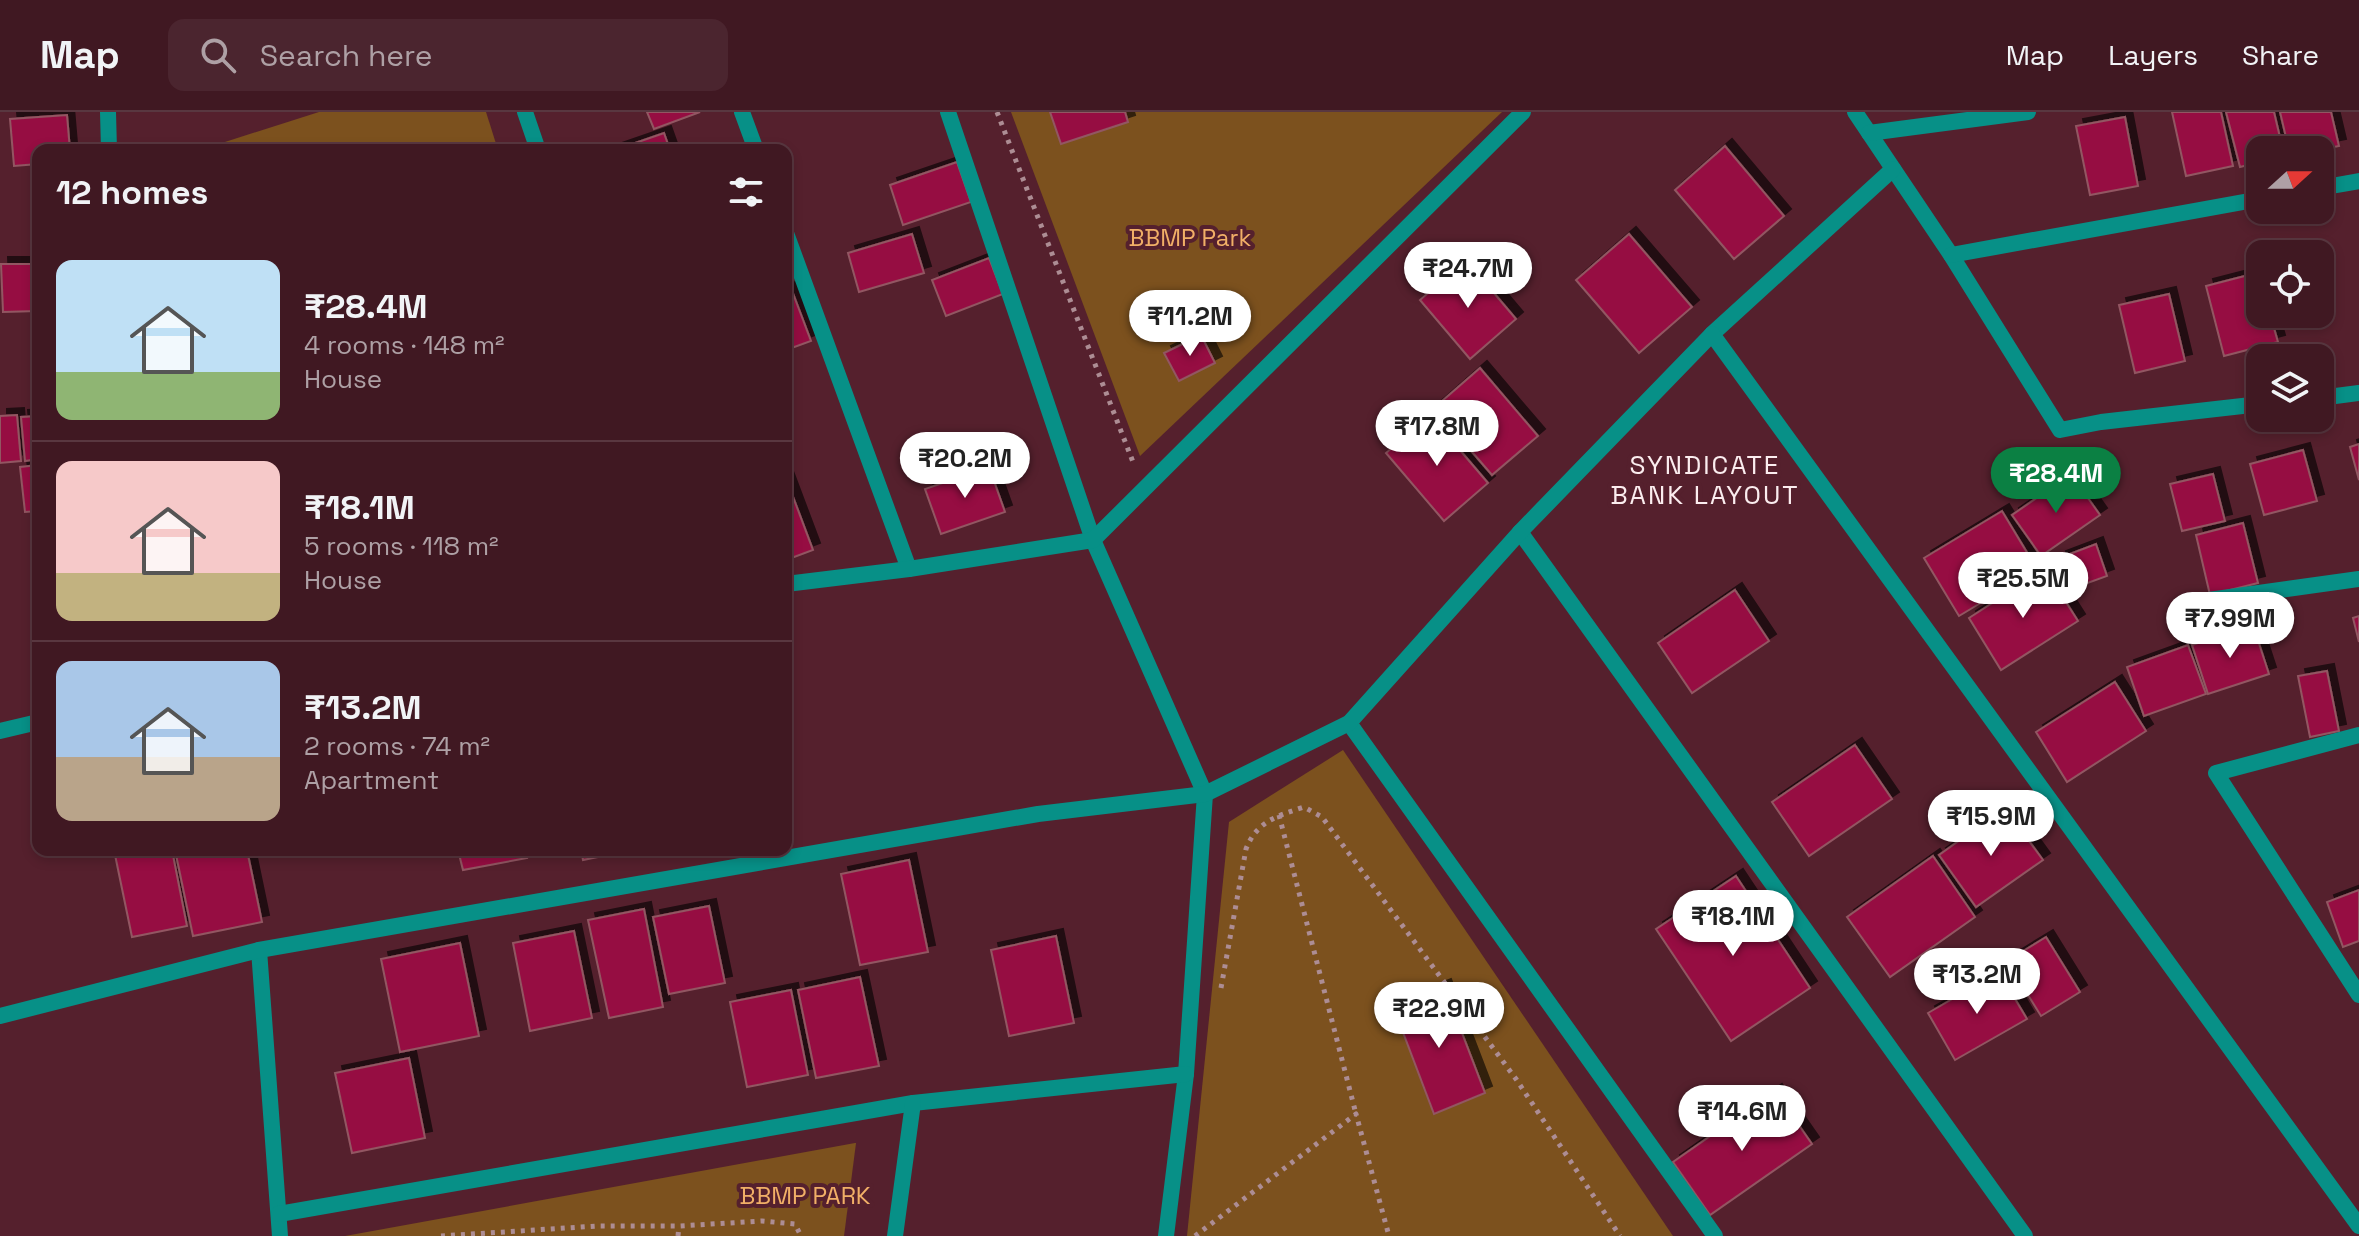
<!DOCTYPE html>
<html lang="en">
<head>
<meta charset="utf-8">
<style>
  :root { --surface:#401822; --page:#4b252f; --text:#f1f3f6; --muted:#aea0a5; --line:#593740; --accent:#0b8043 }
  body { margin:0; font-family:"Space Grotesk",sans-serif; background:var(--page); color:var(--text); height:100vh; display:flex; flex-direction:column; font-size:30px; white-space:nowrap }
  * { box-sizing:border-box; margin:0 }
  p { font-size:26px; color:var(--muted) }
  .icon { flex:none; width:44px; height:44px; fill:none; stroke:currentColor; stroke-width:2; stroke-linecap:round; stroke-linejoin:round }
  .map { position:relative; flex:1; overflow:hidden }
  .drawer { position:absolute; left:32px; top:32px; width:760px; height:712px; display:flex; flex-direction:column; background:var(--surface); border-radius:16px; box-shadow:0 4px 12px #0003,0 0 0 2px var(--line) }
  .drawer>* { flex:none }
  .needle { width:52px; rotate:69deg }
  .tools { position:absolute; left:2246px; top:24px; display:grid; gap:16px }
  .tools a { display:grid; place-items:center; width:88px; height:88px; border-radius:16px; background:var(--surface); box-shadow:0 4px 12px #0003,0 0 0 2px var(--line); font-size:40px }
  .price { position:absolute; translate:-50% -68px; padding:0 18px; border-radius:28px; background:#fff; color:#222; font-size:26px; line-height:52px; filter:drop-shadow(0 2px 4px #0008) }
  .price::after { content:''; position:absolute; left:50%; top:48px; width:24px; height:18px; margin-left:-12px; background:inherit; clip-path:polygon(0 0,100% 0,50% 100%) }
  .price.current { background:var(--accent); color:#fff }
  ul { padding:0; list-style:none }
  li { display:flex; align-items:center; gap:24px; height:200px; padding:0 24px }
  li+li { border-top:2px solid var(--line) }
  li span { display:grid; place-items:center; flex:none; width:224px; height:160px; border-radius:16px; color:#555 }
  li>.icon { margin-inline-start:auto }
  span .icon { width:96px; height:96px; fill:#fffc; stroke-width:1 }
  li b { font-size:34px }
  h2 { display:flex; justify-content:space-between; align-items:center; height:96px; padding:0 24px; font-size:34px }
  header { display:flex; align-items:center; gap:48px; box-sizing:border-box; height:112px; padding:0 40px; background:var(--surface); border-bottom:2px solid var(--line) }
  header strong { font-size:38px }
  nav { display:flex; gap:44px; margin-inline-start:auto; font-size:28px }
  .search { width:560px; height:72px; background:var(--page); display:flex; align-items:center; gap:20px; box-sizing:border-box; padding:0 28px; border-radius:16px; color:var(--muted); font-size:30px }
  .map>svg:first-child { display:block }
  .green { fill:#7c511e }
  .building { fill:#961042; stroke:#925662; stroke-width:2; filter:url(#shadow) }
  .lines { fill:none; stroke-linecap:round; stroke-linejoin:round }
  .path { stroke:#ad8d94; stroke-width:5; stroke-dasharray:4 6; stroke-linecap:butt }
  .minor { stroke:#079087; stroke-width:16 }
  .labels { text-anchor:middle; dominant-baseline:central; stroke-width:8; stroke-linejoin:round; paint-order:stroke }
  .park-label { font-size:24px; fill:#f1af67; stroke:#55202d }
  .neighbourhood-label { font-size:26px; letter-spacing:2px; fill:#fbedef; stroke:#55202d }
</style>
</head>
<body>
<header>
<strong>Map</strong>
<div class="search"><svg class="icon" aria-label="search" viewBox="0 0 24 24"><circle cx="10" cy="10" r="6"/><path d="M15 15l6 6"/></svg>Search here</div>
<nav><a>Map</a><a>Layers</a><a>Share</a></nav>
</header>
<div class="map">
<svg width="2359" height="1124" viewBox="0 0 2359 1124">
  <defs>
    <filter id="shadow"><feDropShadow dx="7" dy="-7" stdDeviation="0" flood-color="#0009"/></filter>
  </defs>
  <rect width="100%" height="100%" fill="#55202d"/>
  <g class="green">
    <path d="M 319,0 L 486,0 L 498,38 L 200,38 Z"/>
    <path d="M 1011,0 L 1502,0 L 1140,344 Z"/>
    <path d="M 1343,638 L 1673,1124 L 1187,1124 L 1229,710 Z"/>
    <path d="M 856,1031 L 844,1124 L 345,1124 L 855,1031 Z"/>
  </g>
  <g class="building">
    <path d="M 647,0 L 700,0 L 654,17 Z"/>
    <path d="M 1050,0 L 1125,0 L 1128,10 L 1061,32 Z"/>
    <path d="M 2172,0 L 2221,0 L 2233,54 L 2186,64 Z"/>
    <path d="M 2226,0 L 2274,0 L 2283,38 L 2260,38 L 2260,50 L 2240,55 Z"/>
    <path d="M 2280,0 L 2331,0 L 2339,34 L 2319,38 L 2289,38 Z"/>
    <path d="M 67,3 L 70,38 L 38,38 L 38,52 L 14,54 L 10,7 Z"/>
    <path d="M 2125,5 L 2138,74 L 2090,83 L 2076,14 Z"/>
    <path d="M 664,21 L 670,38 L 615,38 Z"/>
    <path d="M 1725,34 L 1784,104 L 1734,147 L 1675,78 Z"/>
    <path d="M 957,50 L 971,90 L 903,113 L 890,73 Z"/>
    <path d="M 912,122 L 924,161 L 859,180 L 848,141 Z"/>
    <path d="M 1629,122 L 1692,195 L 1639,241 L 1576,168 Z"/>
    <path d="M 989,146 L 1003,182 L 946,204 L 932,168 Z"/>
    <path d="M 1466,148 L 1516,207 L 1470,247 L 1420,188 Z"/>
    <path d="M 1,152 L 38,152 L 38,199 L 3,200 Z"/>
    <path d="M 2260,160 L 2260,202 L 2270,202 L 2278,230 L 2224,244 L 2206,174 Z"/>
    <path d="M 791,176 L 811,229 L 786,238 L 786,178 Z"/>
    <path d="M 2169,182 L 2185,249 L 2135,261 L 2119,193 Z"/>
    <path d="M 1201,223 L 1215,251 L 1179,269 L 1164,241 Z"/>
    <path d="M 1480,256 L 1538,324 L 1492,363 L 1434,296 Z"/>
    <path d="M 17,303 L 21,349 L 0,351 L 0,304 Z"/>
    <path d="M 1430,303 L 1488,371 L 1444,409 L 1386,341 Z"/>
    <path d="M 38,304 L 38,347 L 25,349 L 21,305 Z"/>
    <path d="M 2359,332 L 2359,368 L 2350,335 Z"/>
    <path d="M 2303,338 L 2317,389 L 2264,403 L 2250,352 Z"/>
    <path d="M 38,353 L 38,399 L 25,400 L 20,355 Z"/>
    <path d="M 989,355 L 1005,400 L 941,422 L 925,377 Z"/>
    <path d="M 2071,362 L 2100,403 L 2041,444 L 2012,403 Z"/>
    <path d="M 2213,362 L 2225,409 L 2182,419 L 2170,372 Z"/>
    <path d="M 786,366 L 813,438 L 786,448 Z"/>
    <path d="M 2002,399 L 2037,457 L 1959,504 L 1924,446 Z"/>
    <path d="M 2243,411 L 2258,471 L 2210,483 L 2196,423 Z"/>
    <path d="M 2096,432 L 2107,464 L 2071,477 L 2059,446 Z"/>
    <path d="M 2045,457 L 2078,509 L 2001,558 L 1969,506 Z"/>
    <path d="M 1735,478 L 1769,529 L 1692,581 L 1658,531 Z"/>
    <path d="M 2359,504 L 2359,530 L 2353,506 Z"/>
    <path d="M 2253,513 L 2269,562 L 2208,582 L 2192,533 Z"/>
    <path d="M 2188,533 L 2206,582 L 2144,604 L 2127,555 Z"/>
    <path d="M 2327,559 L 2339,619 L 2310,625 L 2298,564 Z"/>
    <path d="M 2115,570 L 2146,619 L 2067,670 L 2036,620 Z"/>
    <path d="M 1855,633 L 1892,687 L 1809,744 L 1772,690 Z"/>
    <path d="M 2005,696 L 2043,748 L 1976,795 L 1939,743 Z"/>
    <path d="M 114,738 L 172,738 L 187,814 L 132,825 Z"/>
    <path d="M 175,738 L 247,738 L 262,810 L 193,824 Z"/>
    <path d="M 458,738 L 525,738 L 527,746 L 463,758 Z"/>
    <path d="M 581,738 L 632,738 L 583,748 Z"/>
    <path d="M 1933,744 L 1975,805 L 1890,865 L 1847,805 Z"/>
    <path d="M 909,748 L 928,840 L 860,853 L 841,762 Z"/>
    <path d="M 1736,764 L 1810,876 L 1731,929 L 1656,817 Z"/>
    <path d="M 2359,778 L 2359,829 L 2343,835 L 2327,790 Z"/>
    <path d="M 709,794 L 725,871 L 669,882 L 653,805 Z"/>
    <path d="M 644,797 L 663,895 L 609,906 L 588,808 Z"/>
    <path d="M 574,819 L 592,906 L 530,919 L 513,831 Z"/>
    <path d="M 1056,824 L 1074,911 L 1009,924 L 991,838 Z"/>
    <path d="M 2046,825 L 2080,880 L 2041,904 L 2007,849 Z"/>
    <path d="M 460,831 L 479,924 L 400,940 L 381,847 Z"/>
    <path d="M 1999,860 L 2027,907 L 1955,948 L 1928,901 Z"/>
    <path d="M 860,865 L 879,954 L 816,966 L 798,878 Z"/>
    <path d="M 1444,874 L 1485,981 L 1434,1002 L 1393,894 Z"/>
    <path d="M 791,878 L 808,963 L 747,975 L 730,890 Z"/>
    <path d="M 409,946 L 425,1026 L 352,1041 L 335,961 Z"/>
    <path d="M 1775,979 L 1812,1032 L 1710,1103 L 1673,1050 Z"/>
  </g>
  <g class="lines">
    <g class="path">
      <path d="M 997,0 L 1133,350"/>
      <path d="M 1279,703 L 1356,1002"/>
      <path d="M 1221,876 L 1246,737 C 1257,709 1277,704 1304,695 L 1322,705 L 1516,967 L 1620,1124"/>
      <path d="M 441,1124 L 597,1114 L 679,1114 L 762,1109 L 795,1112 L 801,1124"/>
      <path d="M 678,1124 L 679,1114"/>
      <path d="M 1195,1124 L 1356,1002 L 1389,1124"/>
    </g>
    <g class="minor">
      <path d="M 108,0 L 109,38"/>
      <path d="M 525,0 L 538,38"/>
      <path d="M 742,0 L 756,38"/>
      <path d="M 948,0 L 1093,428 L 1205,682 L 1186,962 L 1166,1124"/>
      <path d="M 1855,0 L 1951,143 L 2060,318 L 2101,310 L 2260,292"/>
      <path d="M 1869,21 L 2028,0"/>
      <path d="M 2320,76 L 2359,69"/>
      <path d="M 786,121 L 909,457"/>
      <path d="M 1951,143 L 2260,87"/>
      <path d="M 1712,222 L 1893,57"/>
      <path d="M 2320,286 L 2359,281"/>
      <path d="M 1520,420 L 2025,1124"/>
      <path d="M 786,472 L 909,457 L 1093,428 L 1523,0"/>
      <path d="M 2187,491 L 2359,467"/>
      <path d="M 1349,611 L 1715,1124"/>
      <path d="M 0,619 L 38,610"/>
      <path d="M 2359,623 L 2216,661 L 2359,883"/>
      <path d="M 259,838 L 280,1124"/>
      <path d="M 0,904 L 259,838 L 1038,702 L 1205,682 L 1349,611 L 1520,420 L 1712,222 L 2359,1114"/>
      <path d="M 279,1102 L 913,991 L 1186,962"/>
      <path d="M 895,1124 L 913,991"/>
    </g>
  </g>
  <g class="labels">
    <g class="park-label">
      <text x="1190" y="125">BBMP Park</text>
      <text x="805" y="1083">BBMP PARK</text>
    </g>
    <g class="neighbourhood-label">
      <text x="1705" y="353">SYNDICATE<tspan x="1705" dy="30">BANK LAYOUT</tspan></text>
    </g>
  </g>
</svg>
<div class="tools">
<a><svg class="needle" viewBox="-14 -14 28 28"><path d="M0-13l5 13h-10z" fill="#e53935"/><path d="M0 13l5-13h-10z" fill="#aea0a5"/></svg></a>
<a><svg class="icon" aria-label="locate" viewBox="0 0 24 24"><circle cx="12" cy="12" r="6"/><path d="M12 2v4M12 18v4M2 12h4M18 12h4"/></svg></a>
<a><svg class="icon" aria-label="layers" viewBox="0 0 24 24"><path d="M12 4l9 5-9 5-9-5zM3 14l9 5 9-5"/></svg></a>
</div>
<b class="price" style="left:1468px;top:198px">₹24.7M</b>
<b class="price" style="left:1190px;top:246px">₹11.2M</b>
<b class="price" style="left:1437px;top:356px">₹17.8M</b>
<b class="price" style="left:965px;top:388px">₹20.2M</b>
<b class="price current" style="left:2056px;top:403px">₹28.4M</b>
<b class="price" style="left:2023px;top:508px">₹25.5M</b>
<b class="price" style="left:2230px;top:548px">₹7.99M</b>
<b class="price" style="left:1991px;top:746px">₹15.9M</b>
<b class="price" style="left:1733px;top:846px">₹18.1M</b>
<b class="price" style="left:1977px;top:904px">₹13.2M</b>
<b class="price" style="left:1439px;top:938px">₹22.9M</b>
<b class="price" style="left:1742px;top:1041px">₹14.6M</b>
<section class="drawer">
<h2>12 homes<svg class="icon" aria-label="filters" viewBox="0 0 24 24"><path d="M4 7h16M4 17h16"/><circle cx="9" cy="7" r="2"/><circle cx="15" cy="17" r="2"/></svg></h2>
<ul>
<li><span style="background:linear-gradient(#bfe0f5 70%,#8fb573 0)"><svg class="icon" aria-label="home" viewBox="0 0 24 24"><path d="M3 11l9-7 9 7M6 9v11h12V9"/></svg></span><div><b>₹28.4M</b><p>4 rooms · 148 m²</p><p>House</p></div></li>
<li><span style="background:linear-gradient(#f6c9c9 70%,#c2b280 0)"><svg class="icon" aria-label="home" viewBox="0 0 24 24"><path d="M3 11l9-7 9 7M6 9v11h12V9"/></svg></span><div><b>₹18.1M</b><p>5 rooms · 118 m²</p><p>House</p></div></li>
<li><span style="background:linear-gradient(#a9c7e8 60%,#b9a48a 0)"><svg class="icon" aria-label="home" viewBox="0 0 24 24"><path d="M3 11l9-7 9 7M6 9v11h12V9"/></svg></span><div><b>₹13.2M</b><p>2 rooms · 74 m²</p><p>Apartment</p></div></li>
</ul>
</section>
</div>
</body>
</html>
